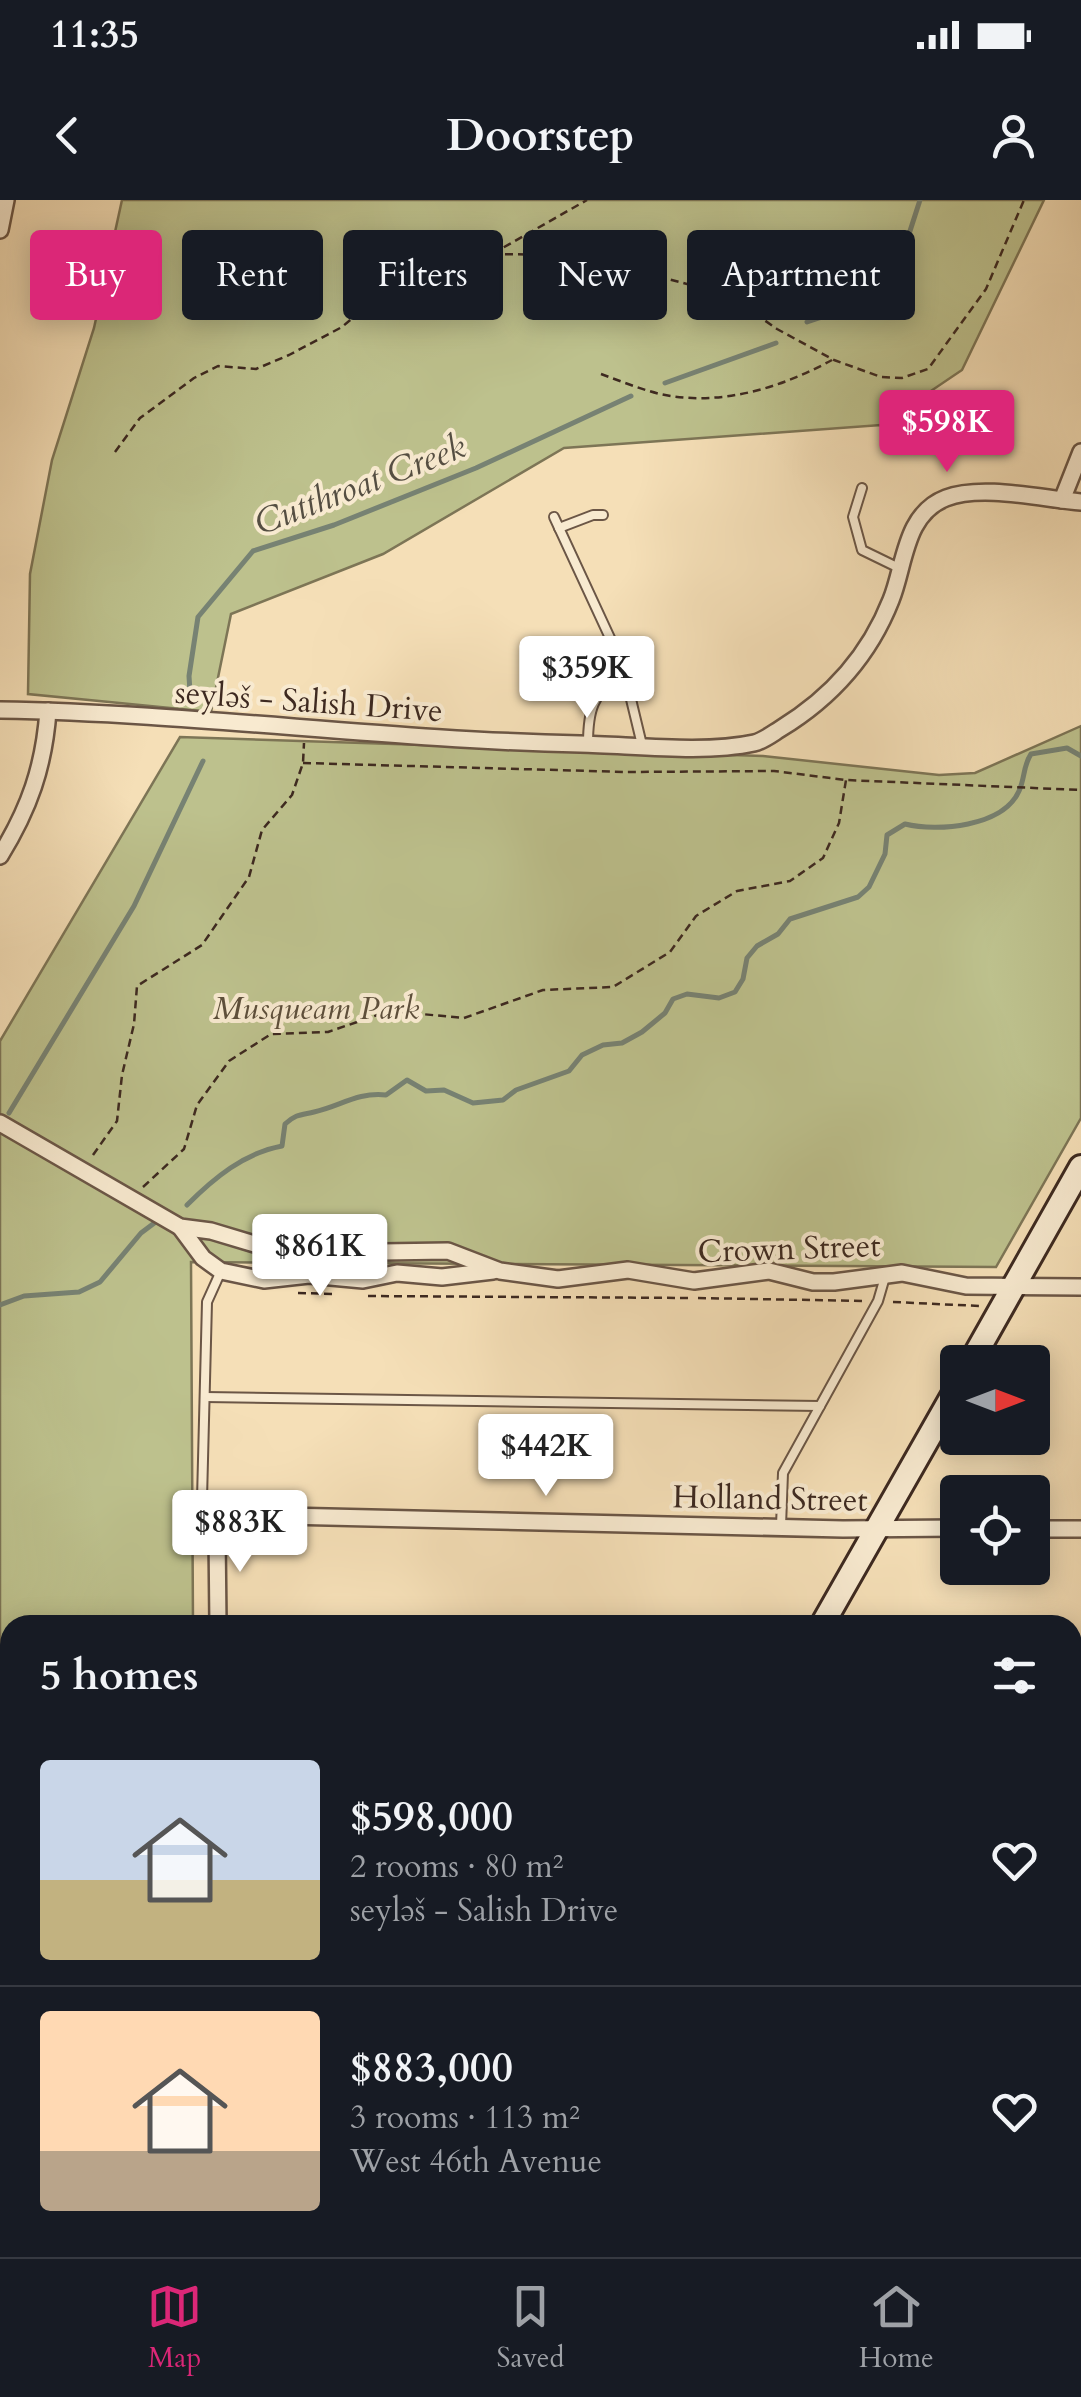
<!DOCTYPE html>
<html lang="en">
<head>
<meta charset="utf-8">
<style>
  :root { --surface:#171b24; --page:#242831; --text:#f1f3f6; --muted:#9ea1a6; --line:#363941; --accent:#db2777 }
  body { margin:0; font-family:Cardo,serif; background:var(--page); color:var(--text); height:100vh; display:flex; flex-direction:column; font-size:38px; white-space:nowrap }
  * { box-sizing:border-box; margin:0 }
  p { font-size:32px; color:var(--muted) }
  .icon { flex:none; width:55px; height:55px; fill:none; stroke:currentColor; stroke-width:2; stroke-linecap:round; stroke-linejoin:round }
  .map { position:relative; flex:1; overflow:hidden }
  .details { position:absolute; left:0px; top:1415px; width:1082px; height:642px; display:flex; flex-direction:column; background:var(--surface); border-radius:30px 30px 0 0; box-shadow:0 5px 25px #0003 }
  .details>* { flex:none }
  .guide { position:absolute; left:30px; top:30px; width:1022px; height:90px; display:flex; gap:20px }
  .needle { width:65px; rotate:90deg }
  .controls { position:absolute; left:940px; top:1145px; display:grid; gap:20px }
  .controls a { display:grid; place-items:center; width:110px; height:110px; border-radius:10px; background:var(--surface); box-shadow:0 5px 25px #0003; font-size:50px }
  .price { position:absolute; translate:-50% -85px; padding:0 22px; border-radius:10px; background:#fff; color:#222; font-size:32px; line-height:65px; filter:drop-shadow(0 2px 5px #0008) }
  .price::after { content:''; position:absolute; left:50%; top:60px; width:30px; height:22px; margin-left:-15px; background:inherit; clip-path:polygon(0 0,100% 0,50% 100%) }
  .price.selected { background:var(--accent); color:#fff }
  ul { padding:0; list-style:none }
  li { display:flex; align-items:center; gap:30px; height:250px; padding:0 40px }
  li+li { border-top:2px solid var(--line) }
  li span { display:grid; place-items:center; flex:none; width:280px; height:200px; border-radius:10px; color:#555 }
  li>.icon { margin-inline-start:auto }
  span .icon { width:120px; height:120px; fill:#fffc; stroke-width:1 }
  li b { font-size:42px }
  h2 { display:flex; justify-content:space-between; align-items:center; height:120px; padding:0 40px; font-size:42px }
  .pill { padding:0 35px; border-radius:10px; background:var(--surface); box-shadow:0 5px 25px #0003; font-size:35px; line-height:90px }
  .pill.selected { background:var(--accent); color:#fff }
  .status { display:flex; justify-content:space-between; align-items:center; height:70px; padding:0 50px; background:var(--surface); direction:ltr }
  .status svg { height:28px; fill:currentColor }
  header { display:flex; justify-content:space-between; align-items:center; height:130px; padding:0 40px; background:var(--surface); font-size:45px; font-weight:700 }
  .tab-bar { display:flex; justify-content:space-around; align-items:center; height:140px; border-top:2px solid var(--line); background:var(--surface); font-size:28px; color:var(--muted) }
  .tab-bar a { display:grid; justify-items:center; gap:5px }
  .tab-bar .selected { color:var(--accent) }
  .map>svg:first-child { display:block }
  .green { fill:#bdc18d; stroke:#7d7556; stroke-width:2.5 }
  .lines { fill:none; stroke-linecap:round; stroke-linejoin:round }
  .stream { stroke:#778273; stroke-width:5 }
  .service-casing { stroke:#6b5646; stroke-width:12 }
  .minor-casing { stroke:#6b5646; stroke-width:20 }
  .secondary-casing { stroke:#3d2920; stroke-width:28 }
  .path { stroke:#3d2920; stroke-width:2.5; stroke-dasharray:8 5; stroke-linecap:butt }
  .service { stroke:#f8ead0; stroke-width:8 }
  .minor { stroke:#f8ead0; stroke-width:15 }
  .secondary { stroke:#f8ead0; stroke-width:22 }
  .labels { text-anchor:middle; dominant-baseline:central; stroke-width:8; stroke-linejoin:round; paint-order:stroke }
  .street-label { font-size:32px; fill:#3d2920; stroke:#f8ead0 }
  .park-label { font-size:32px; font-style:italic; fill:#5d4f3b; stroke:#f8ead0 }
  .water-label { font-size:35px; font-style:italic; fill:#554e42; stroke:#f8ead0 }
</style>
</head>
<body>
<div class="status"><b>11:35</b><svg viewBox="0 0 49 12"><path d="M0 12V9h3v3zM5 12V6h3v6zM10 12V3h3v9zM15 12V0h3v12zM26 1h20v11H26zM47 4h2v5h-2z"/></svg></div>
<header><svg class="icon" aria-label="back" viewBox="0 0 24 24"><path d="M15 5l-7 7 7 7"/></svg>Doorstep<svg class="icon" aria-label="person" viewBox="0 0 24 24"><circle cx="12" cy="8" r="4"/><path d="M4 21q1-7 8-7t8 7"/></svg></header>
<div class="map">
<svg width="1081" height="2057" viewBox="0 0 1081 2057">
  <rect width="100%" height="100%" fill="#f5dfb7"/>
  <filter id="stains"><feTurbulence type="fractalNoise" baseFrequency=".002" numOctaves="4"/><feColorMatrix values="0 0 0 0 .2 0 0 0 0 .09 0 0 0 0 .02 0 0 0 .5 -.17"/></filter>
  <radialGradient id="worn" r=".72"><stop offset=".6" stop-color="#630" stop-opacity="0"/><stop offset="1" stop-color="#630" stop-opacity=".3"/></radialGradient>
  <g class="green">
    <path d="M 122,0 L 1044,0 L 962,170 L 919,199 L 923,201 L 911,233 L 881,225 L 564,248 L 383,354 L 231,414 L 211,512 L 28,494 L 30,374 L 52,260 L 94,128 Z"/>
    <path d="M 1081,526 L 1081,918 L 996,1067 L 191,1062 L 193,1425 L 10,1425 L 10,2048 L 44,2048 L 44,2057 L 0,2057 L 0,841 L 180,537 L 763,556 L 939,575 L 975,573 Z"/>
  </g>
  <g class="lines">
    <g class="stream">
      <path d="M 807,122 L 819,118 L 854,81 L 899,46 L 910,31 L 920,0"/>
      <path d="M 665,183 L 776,143"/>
      <path d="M 190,492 L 189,476 L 198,417 L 253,351 L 334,325 L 476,268 L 631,196"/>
      <path d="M 9,913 L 134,706 L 203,561"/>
      <path d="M 187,1005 C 214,978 244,953 282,946 L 285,924 C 296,914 301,915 314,912 C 341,906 357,892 386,895 L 407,880 L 426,891 L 444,890 L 473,903 L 503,900 L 516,890 L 569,871 L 582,855 L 603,845 L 622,843 L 642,832 L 665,813 L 673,799 L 687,794 L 719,798 L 735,792 L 743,779 L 747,758 L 757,746 L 778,734 L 790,719 L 858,697 L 869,687 L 885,654 L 887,635 L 905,624 C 937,632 1003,627 1019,591 C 1025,578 1023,566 1031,554 L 1067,548 L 1081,556"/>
      <path d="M 0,1105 L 24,1096 L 79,1092 L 100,1082 L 141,1033 L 157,1021"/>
    </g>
    <g class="service-casing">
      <g id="service">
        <path d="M 862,288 L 853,317 L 862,350 L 899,368"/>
        <path d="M 554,317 L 623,466 L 642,545"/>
        <path d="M 559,328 L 593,315 L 603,315"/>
        <path d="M 588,544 C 588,501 596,497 623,466"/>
        <path d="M 221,1071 L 207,1102 L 202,1299 L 222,1319"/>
        <path d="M 205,1197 L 820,1206"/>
        <path d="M 781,1326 L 783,1273 L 878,1101 L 885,1077"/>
        <path d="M 0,1889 L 10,1898"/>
      </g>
    </g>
    <g class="minor-casing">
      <g id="minor">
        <path d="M 0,30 L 6,0"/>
        <path d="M 1062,300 L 1081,252"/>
        <path d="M 0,510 C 194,513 386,540 580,544 C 632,545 704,554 754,543 C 763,541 772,534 780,529 C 831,498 869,456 891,400 C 905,366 904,314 946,298 C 982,284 1043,299 1081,302"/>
        <path d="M 0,656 C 29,609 44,567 48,511"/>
        <path d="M 0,923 L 180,1027 L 211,1031 L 261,1046 L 334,1044 L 382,1052 L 448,1051 L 500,1071 L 558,1079 L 628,1070 L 694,1081 L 769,1071 L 813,1082 L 834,1082 L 902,1073 L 966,1086 L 1081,1087"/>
        <path d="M 180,1027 L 203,1058 L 221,1071 L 264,1080 L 309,1075 L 363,1080 L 397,1073 L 442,1077 L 493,1071"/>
        <path d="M 1032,1329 L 1081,1329"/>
        <path d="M 218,1425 L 217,1333 L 222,1319 L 239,1315 L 843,1329 L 958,1328"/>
        <path d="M 1072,1574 L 1081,1574"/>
        <path d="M 1072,1793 L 1081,1793"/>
        <path d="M 1072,2017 L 1081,2017"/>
      </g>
    </g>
    <g class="secondary-casing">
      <g id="secondary">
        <path d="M 971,1162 L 1081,967"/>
        <path d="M 822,1425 L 958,1186"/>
        <path d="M 467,2057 L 473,2048"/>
      </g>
    </g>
    <g class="path">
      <path d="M 492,54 L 577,55 L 702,88 L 747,108 L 777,129 L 834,160 L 881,177 L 902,178 L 928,169 L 986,89 L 1024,0"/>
      <path d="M 601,174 C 620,181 640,189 660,194 C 719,207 781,188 832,160"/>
      <path d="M 115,252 L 140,218 L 194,178 L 218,166 L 256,169 L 289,155 L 342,127 L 398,79 L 445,63 L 492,54 L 587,0"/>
      <path d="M 303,563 L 627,572 L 774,571 L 846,580 L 1081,590"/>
      <path d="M 93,955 L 117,921 L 122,875 L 134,824 L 137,786 L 202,745 L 249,677 L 262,630 L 292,595 L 303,563 L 304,543"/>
      <path d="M 143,987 L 184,949 L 197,905 L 229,861 L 271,834 L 328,832 L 389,811 L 464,818 L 543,790 L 613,787 L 670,752 L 696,716 L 737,691 L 790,681 L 823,658 L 839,623 L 846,580"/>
      <path d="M 298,1093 L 335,1094"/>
      <path d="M 368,1096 L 690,1098"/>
      <path d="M 698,1098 L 865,1101"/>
      <path d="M 893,1102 L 980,1106"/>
      <path d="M 0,1916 L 10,1926"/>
      <path d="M 45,2048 L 45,2057"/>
    </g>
    <use href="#service" class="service"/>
    <use href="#minor" class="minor"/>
    <use href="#secondary" class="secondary"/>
  </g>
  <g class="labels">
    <g class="street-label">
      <text transform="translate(309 502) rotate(4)">seyləš - Salish Drive</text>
      <text transform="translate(789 1049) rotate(-2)">Crown Street</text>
      <text transform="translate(770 1299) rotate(1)">Holland Street</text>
    </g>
    <g class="park-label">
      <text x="316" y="809">Musqueam Park</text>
    </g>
    <g class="water-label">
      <text transform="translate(360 285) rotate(-21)">Cutthroat Creek</text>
    </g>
  </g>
  <rect width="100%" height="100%" filter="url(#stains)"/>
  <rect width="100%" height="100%" fill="url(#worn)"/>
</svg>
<div class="controls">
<a><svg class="needle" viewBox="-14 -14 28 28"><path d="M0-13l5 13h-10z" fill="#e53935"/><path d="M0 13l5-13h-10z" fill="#9ea1a6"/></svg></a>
<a><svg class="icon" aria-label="locate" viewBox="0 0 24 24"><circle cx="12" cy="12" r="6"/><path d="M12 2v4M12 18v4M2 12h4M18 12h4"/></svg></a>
</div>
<b class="price selected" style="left:947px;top:275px">$598K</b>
<b class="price" style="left:587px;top:521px">$359K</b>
<b class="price" style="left:320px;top:1099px">$861K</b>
<b class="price" style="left:546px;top:1299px">$442K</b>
<b class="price" style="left:240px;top:1375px">$883K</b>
<div class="guide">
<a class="pill selected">Buy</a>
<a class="pill">Rent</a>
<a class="pill">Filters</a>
<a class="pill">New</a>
<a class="pill">Apartment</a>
</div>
<section class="details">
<h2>5 homes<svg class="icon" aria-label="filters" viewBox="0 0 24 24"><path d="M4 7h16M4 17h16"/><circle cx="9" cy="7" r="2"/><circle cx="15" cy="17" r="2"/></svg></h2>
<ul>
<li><span style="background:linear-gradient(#c9d6e8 60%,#c2b280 0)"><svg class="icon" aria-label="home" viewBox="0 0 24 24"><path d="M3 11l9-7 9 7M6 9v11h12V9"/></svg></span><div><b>$598,000</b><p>2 rooms · 80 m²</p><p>seyləš - Salish Drive</p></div><svg class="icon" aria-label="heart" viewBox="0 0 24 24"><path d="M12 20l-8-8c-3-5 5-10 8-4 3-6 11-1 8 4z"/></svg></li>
<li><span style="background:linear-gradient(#ffd9b3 70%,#b9a48a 0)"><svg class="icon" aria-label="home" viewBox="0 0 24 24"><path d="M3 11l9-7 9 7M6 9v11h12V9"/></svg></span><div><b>$883,000</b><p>3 rooms · 113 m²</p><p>West 46th Avenue</p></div><svg class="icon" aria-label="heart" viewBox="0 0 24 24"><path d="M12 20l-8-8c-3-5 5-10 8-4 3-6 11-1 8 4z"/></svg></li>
</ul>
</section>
</div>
<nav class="tab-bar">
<a class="selected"><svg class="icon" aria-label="map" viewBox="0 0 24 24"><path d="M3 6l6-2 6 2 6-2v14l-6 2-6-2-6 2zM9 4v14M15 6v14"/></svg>Map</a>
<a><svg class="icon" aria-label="saved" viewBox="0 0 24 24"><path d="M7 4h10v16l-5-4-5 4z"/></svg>Saved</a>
<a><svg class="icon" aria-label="home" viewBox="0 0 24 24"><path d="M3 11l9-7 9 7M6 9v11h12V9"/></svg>Home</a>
</nav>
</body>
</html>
